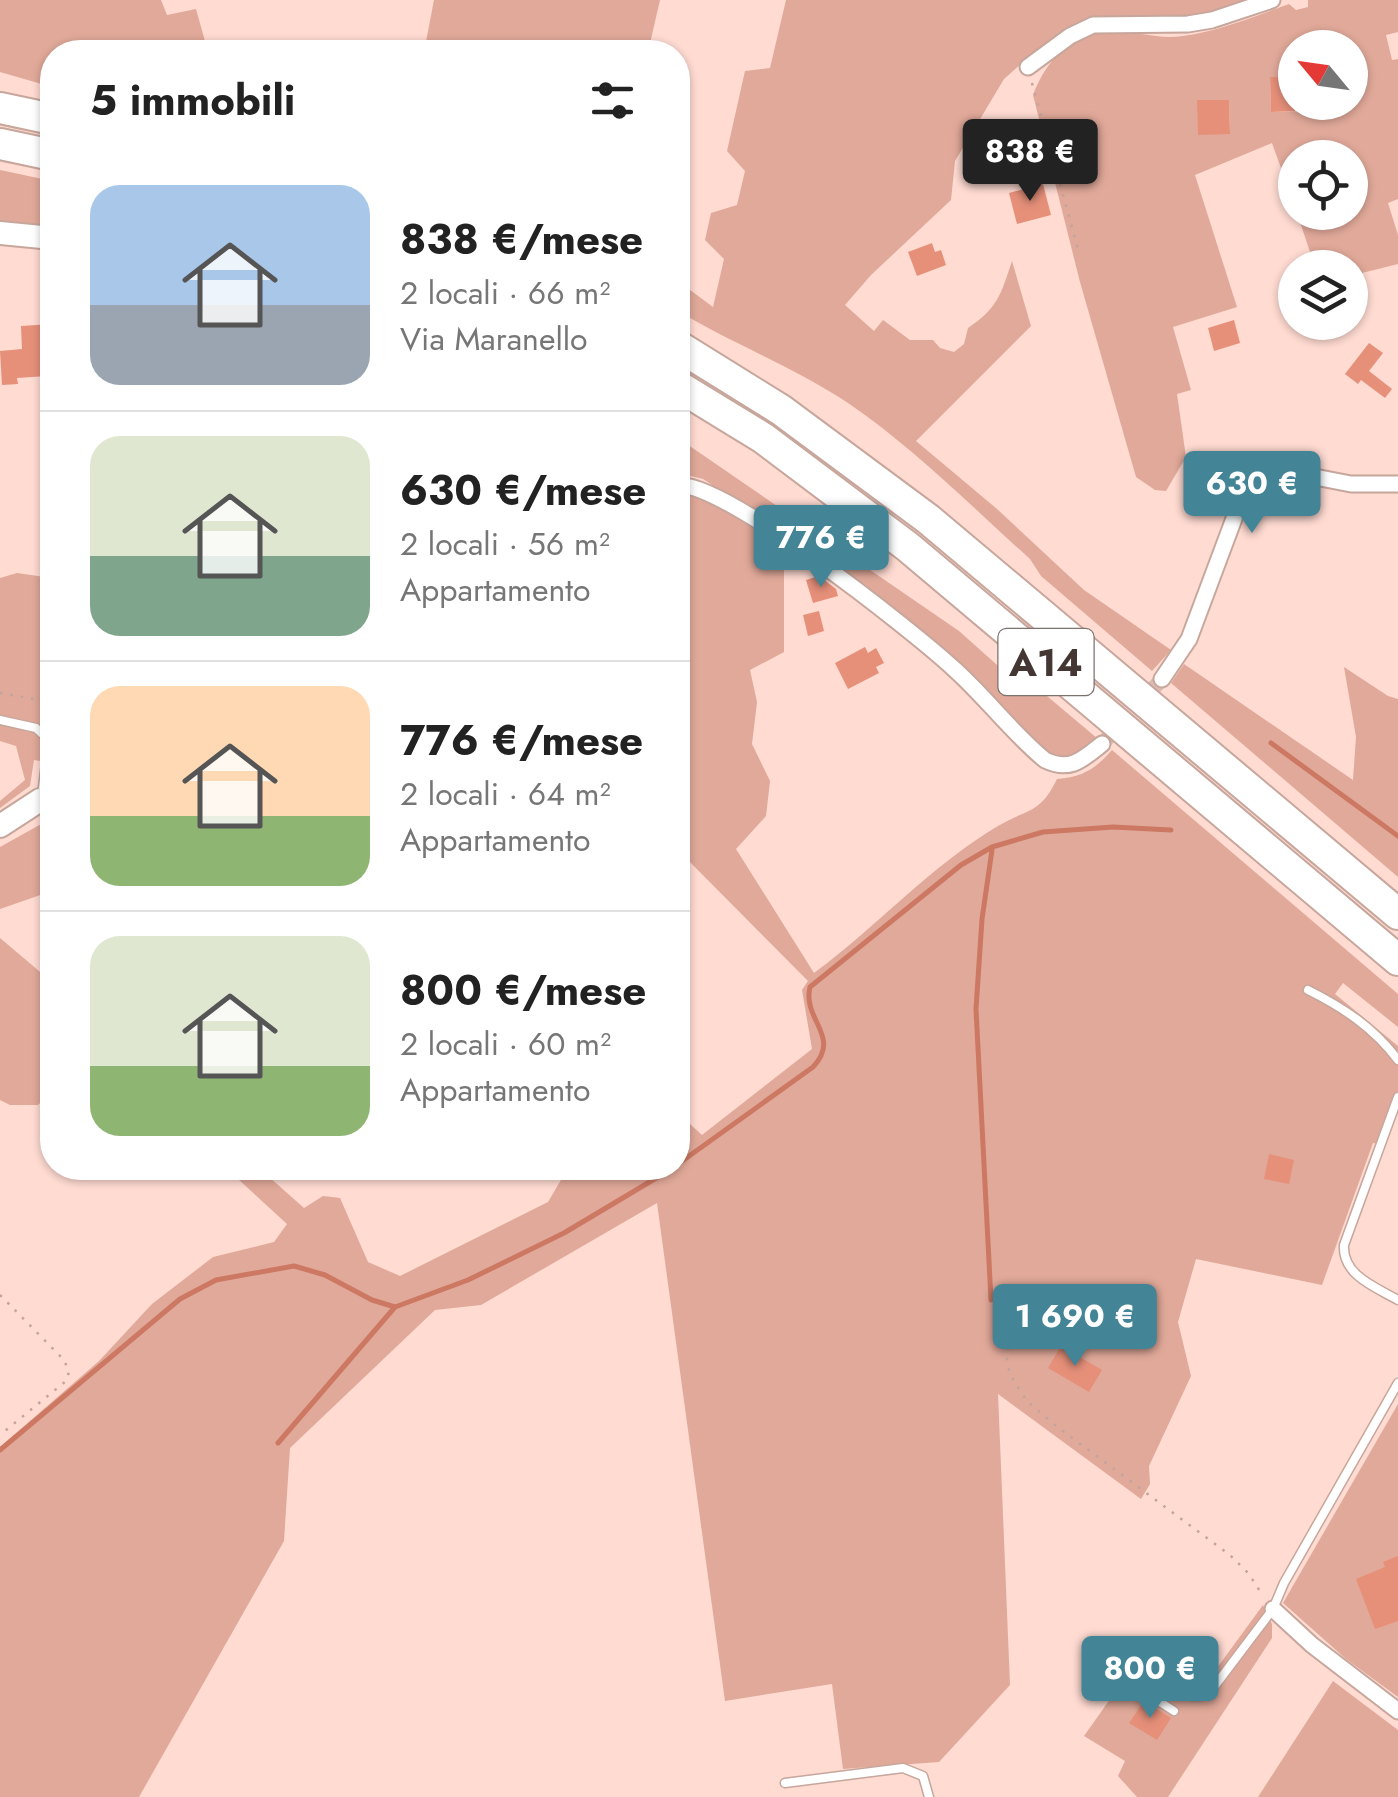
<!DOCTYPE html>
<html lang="it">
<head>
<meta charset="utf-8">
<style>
  :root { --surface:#fff; --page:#f2f2f2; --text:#222; --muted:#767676; --line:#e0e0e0; --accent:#438596 }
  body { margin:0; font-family:Jost,sans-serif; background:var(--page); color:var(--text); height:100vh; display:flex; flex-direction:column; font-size:38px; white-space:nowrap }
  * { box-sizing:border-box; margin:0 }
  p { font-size:32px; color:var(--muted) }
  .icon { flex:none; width:55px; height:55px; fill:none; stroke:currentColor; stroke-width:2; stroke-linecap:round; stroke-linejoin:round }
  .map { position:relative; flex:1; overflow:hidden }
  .panel { position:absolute; left:40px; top:40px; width:650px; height:1140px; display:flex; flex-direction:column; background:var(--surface); border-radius:40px; box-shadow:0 2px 8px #0004 }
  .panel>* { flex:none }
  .needle { width:65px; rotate:299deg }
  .fabs { position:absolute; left:1278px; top:30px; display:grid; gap:20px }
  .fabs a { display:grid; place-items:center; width:90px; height:90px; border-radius:50%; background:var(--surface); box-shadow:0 2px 8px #0004; font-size:50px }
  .price { position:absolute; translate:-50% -85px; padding:0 22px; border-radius:10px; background:var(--accent); color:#fff; font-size:32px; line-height:65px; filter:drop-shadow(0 2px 5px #0008) }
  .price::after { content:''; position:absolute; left:50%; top:60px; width:30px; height:22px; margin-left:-15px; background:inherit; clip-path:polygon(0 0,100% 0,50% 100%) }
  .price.on { background:#222; color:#fff }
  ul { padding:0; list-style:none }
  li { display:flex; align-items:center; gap:30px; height:250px; padding:0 50px }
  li+li { border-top:2px solid var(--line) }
  li span { display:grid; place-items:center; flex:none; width:280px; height:200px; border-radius:30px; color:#555 }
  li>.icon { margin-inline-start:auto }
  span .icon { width:120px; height:120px; fill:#fffc; stroke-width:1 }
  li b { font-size:42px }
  h2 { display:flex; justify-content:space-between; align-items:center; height:120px; padding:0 50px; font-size:42px }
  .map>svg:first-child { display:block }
  .green { fill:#e1a99a; fill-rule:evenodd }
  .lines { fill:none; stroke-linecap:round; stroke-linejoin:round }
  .stream { stroke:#cc7862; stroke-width:5 }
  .building { fill:#e6907a }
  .street-tunnel { stroke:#dabab2; stroke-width:15; stroke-dasharray:15 8; stroke-linecap:butt }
  .lane-casing { stroke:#c7a69c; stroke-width:11 }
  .street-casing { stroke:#c7a69c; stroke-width:19 }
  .secondary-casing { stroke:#c7a69c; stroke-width:26 }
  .highway-casing { stroke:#c7a69c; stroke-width:34 }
  .path { stroke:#c1a49d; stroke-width:2.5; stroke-dasharray:2.5 8; stroke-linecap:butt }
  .lane { stroke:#fff; stroke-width:8 }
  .street { stroke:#fff; stroke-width:15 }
  .secondary { stroke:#fff; stroke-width:22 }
  .highway { stroke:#fff; stroke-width:30 }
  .labels { text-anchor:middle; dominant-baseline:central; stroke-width:8; stroke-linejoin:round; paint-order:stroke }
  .shield { fill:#fff; stroke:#7c7270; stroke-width:2.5 }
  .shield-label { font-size:38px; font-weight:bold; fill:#443633 }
</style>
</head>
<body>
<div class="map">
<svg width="1398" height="1797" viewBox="0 0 1398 1797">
  <rect width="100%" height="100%" fill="#ffdbd2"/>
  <g class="green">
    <path d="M 0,0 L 161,0 L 167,15 L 196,9 L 208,52 L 52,52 L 52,87 L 0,72 Z"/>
    <path d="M 434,0 L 660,0 L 648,52 L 424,52 Z"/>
    <path d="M 786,0 L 1250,0 L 1189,17 L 1093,17 L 1072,27 L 1033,53 L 1004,79 L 955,161 L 951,200 L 871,275 L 845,305 L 874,331 L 883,320 L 910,340 L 933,340 L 940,348 L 954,352 L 964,344 L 968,328 C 998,308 1001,294 1012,261 L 1031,326 L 916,441 L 997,509 L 1084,590 L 1171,650 L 1152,671 L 1041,576 L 1030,559 C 971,506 914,448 848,403 C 794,367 733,344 678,311 L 678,281 L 713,307 L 724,259 L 705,240 L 711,213 L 737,205 L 745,171 L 727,151 L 745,71 L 770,68 Z"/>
    <path d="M 1308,0 L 1398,0 L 1398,32 L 1386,35 L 1392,60 L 1398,59 L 1398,199 L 1388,203 L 1398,235 L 1398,264 L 1350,276 L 1350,268 L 1315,267 L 1297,213 L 1350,212 L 1350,158 L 1295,158 L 1295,207 L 1272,143 L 1195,175 L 1237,307 L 1173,327 L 1191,390 L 1177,394 L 1186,457 L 1166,491 L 1155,490 L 1136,477 L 1080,282 L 1033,95 C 1047,59 1071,32 1113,31 C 1137,31 1159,40 1183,36 C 1219,31 1255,16 1289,4 L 1296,10 L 1308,7 ZM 1295,48 L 1350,48 L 1349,105 L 1338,108 L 1335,103 L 1303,103 L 1302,111 L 1271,112 L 1270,77 L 1295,77 ZM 1198,100 L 1229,100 L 1230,133 L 1198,134 Z"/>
    <path d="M 0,170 L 52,181 L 52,226 L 0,221 Z"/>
    <path d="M 678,438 L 959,631 L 1015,681 L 1041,691 L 1098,739 C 1079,753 1071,762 1048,752 L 959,664 L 836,565 L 703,479 L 678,473 Z"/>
    <path d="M 688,494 L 709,501 L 784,548 L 784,652 L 750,670 L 757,702 L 752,744 L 770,781 L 766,816 L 736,849 L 814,973 C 877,927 930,866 998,826 C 1029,808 1040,814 1057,779 C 1083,777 1095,769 1112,750 L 1398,994 L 1398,1027 L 1343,983 L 1335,994 L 1398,1046 L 1398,1111 L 1386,1145 L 1373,1143 L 1322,1285 L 1196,1259 L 1178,1322 L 1191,1376 L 1149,1466 L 1150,1484 L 1141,1499 L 998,1394 L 1010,1685 L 939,1762 L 843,1769 L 832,1684 L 725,1701 L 657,1203 L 481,1305 L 435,1310 L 290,1448 L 284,1541 L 139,1797 L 0,1797 L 0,1447 L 99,1361 L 152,1304 L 213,1257 L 274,1242 L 287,1224 L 226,1168 L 259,1168 L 304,1208 L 323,1196 L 340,1198 L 368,1262 L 400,1276 L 548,1202 L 568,1168 L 678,1168 L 678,1113 L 702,1135 L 812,1049 L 802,990 L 808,981 L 678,850 L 678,708 L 688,700 L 681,688 L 678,690 L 678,663 L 684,658 L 678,648 L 678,499 Z"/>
    <path d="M 17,573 L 52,578 L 52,763 L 34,760 L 30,786 L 0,808 L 0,801 L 25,780 L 16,746 L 0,741 L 0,578 Z"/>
    <path d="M 1184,664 L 1353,780 L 1356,737 L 1344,667 L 1388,696 L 1398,699 L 1398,877 L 1171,683 Z"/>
    <path d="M 52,818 L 52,891 L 0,909 L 0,847 Z"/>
    <path d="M 0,938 L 52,982 L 52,1092 L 38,1105 L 10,1105 L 0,1100 Z"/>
    <path d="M 1398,1404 L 1398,1697 L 1346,1659 L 1283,1603 Z"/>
    <path d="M 1263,1605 L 1272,1624 L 1272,1638 L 1168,1797 L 1137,1797 L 1118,1776 L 1125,1761 L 1084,1736 L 1135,1664 C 1165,1661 1178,1688 1206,1683 Z"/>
    <path d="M 1333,1681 L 1398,1730 L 1398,1797 L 1258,1797 Z"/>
  </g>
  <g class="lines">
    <g class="stream">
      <path d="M 1271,743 L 1398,836"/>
      <path d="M 678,1164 L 813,1067 C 842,1036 802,1020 810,987 L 961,865 L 992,847 L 1043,832 L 1113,827 L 1171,830"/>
      <path d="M 991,1300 L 976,1009 L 982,919 L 992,850"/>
      <path d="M 278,1443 L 395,1307 L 468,1280 L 564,1233 L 673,1168"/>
      <path d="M 0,1450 L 180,1299 L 216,1280 L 294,1266 L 325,1275 L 372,1300 L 395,1307"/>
    </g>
  </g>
  <g class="building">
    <path d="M 1270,77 L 1295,77 L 1295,111 L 1271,112 Z"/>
    <path d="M 1197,100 L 1229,100 L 1230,134 L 1198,135 Z"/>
    <path d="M 1043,184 L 1051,215 L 1017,224 L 1009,193 Z"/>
    <path d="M 932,243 L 935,252 L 941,250 L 946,265 L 917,276 L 908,252 Z"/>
    <path d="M 1234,320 L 1240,343 L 1214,351 L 1208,328 Z"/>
    <path d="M 52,324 L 52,348 L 46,349 L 47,376 L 17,378 L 18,384 L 2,385 L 0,351 L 22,349 L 21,326 Z"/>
    <path d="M 1369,343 L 1383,353 L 1369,371 L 1392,389 L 1385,398 L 1361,380 L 1358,384 L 1345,374 Z"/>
    <path d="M 819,576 L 836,589 L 838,596 L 813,603 L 806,580 Z"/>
    <path d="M 819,611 L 824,631 L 808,636 L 803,615 Z"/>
    <path d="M 865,647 L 868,653 L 876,648 L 884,663 L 876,667 L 879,673 L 848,689 L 835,663 Z"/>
    <path d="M 1269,1154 L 1294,1160 L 1289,1184 L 1264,1179 Z"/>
    <path d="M 1061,1346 L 1102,1370 L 1089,1392 L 1048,1368 Z"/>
    <path d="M 1398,1556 L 1398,1621 L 1375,1629 L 1356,1579 L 1385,1567 L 1383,1562 Z"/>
    <path d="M 1144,1701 L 1171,1718 L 1157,1740 L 1129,1723 Z"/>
  </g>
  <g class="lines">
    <path class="street-tunnel" d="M 1102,744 L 1162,679"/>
    <g class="lane-casing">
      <g id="lane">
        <path d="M 0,720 L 36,728 L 49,740 L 42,795"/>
        <path d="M 1308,990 C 1344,1008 1374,1028 1398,1060"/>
        <path d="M 1398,1097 L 1344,1245 C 1342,1275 1375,1287 1398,1300"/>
        <path d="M 1174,1711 L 1138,1688 L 1139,1676 L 1149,1675 L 1193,1697 L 1199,1697 L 1214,1687 L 1273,1609 L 1284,1583 L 1398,1383"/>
        <path d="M 785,1783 L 903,1768 L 923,1776 L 929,1797"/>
      </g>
    </g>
    <g class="street-casing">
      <g id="street">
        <path d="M 1028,67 L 1070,36 L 1093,25 L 1188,24 L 1212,20 L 1272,0"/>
        <path d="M 678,486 C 720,478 914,632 952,667 C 985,696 1011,732 1045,760 C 1070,772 1082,760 1102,744"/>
        <path d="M 1162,679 L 1189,639 L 1235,516 L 1253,487 L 1268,475 L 1284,471 L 1351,484 L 1398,484"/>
        <path d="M 1273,1609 L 1312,1645 L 1398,1711"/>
      </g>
    </g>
    <g class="secondary-casing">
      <g id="secondary">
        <path d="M 0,233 L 52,238"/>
        <path d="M 0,826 L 40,800 L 52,797"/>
      </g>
    </g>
    <g class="highway-casing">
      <g id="highway">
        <path d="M 0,108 L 52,119"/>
        <path d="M 0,144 L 52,155"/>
        <path d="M 678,346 L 781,410 L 928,519 L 1398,914"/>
        <path d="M 678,386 L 763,438 L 908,547 L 1398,960"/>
      </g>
    </g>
    <g class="path">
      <path d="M 1032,83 L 1078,249"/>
      <path d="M 0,693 L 45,701"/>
      <path d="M 0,1295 L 64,1360 L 69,1372 L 66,1381 L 0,1435"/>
      <path d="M 1044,1347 L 1021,1337 L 1009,1345 L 1007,1359 L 1010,1375 L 1027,1401 L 1056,1426 L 1230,1555 L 1249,1574 L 1263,1596"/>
    </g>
    <use href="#lane" class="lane"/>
    <use href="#street" class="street"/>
    <use href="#secondary" class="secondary"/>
    <use href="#highway" class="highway"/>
  </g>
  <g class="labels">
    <rect class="shield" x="998.5" y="629" width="95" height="66" rx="8"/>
    <g class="shield-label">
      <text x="1046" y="662">A14</text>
    </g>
  </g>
</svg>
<div class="fabs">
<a><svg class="needle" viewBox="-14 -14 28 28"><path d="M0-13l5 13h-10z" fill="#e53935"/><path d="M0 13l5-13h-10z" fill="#767676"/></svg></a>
<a><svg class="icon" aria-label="locate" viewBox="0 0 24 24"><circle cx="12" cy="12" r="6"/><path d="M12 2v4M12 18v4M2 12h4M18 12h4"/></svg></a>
<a><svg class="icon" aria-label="layers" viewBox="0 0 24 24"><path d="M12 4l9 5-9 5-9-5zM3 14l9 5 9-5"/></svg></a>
</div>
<b class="price on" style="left:1030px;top:204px">838 €</b>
<b class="price" style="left:1252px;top:536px">630 €</b>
<b class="price" style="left:821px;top:590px">776 €</b>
<b class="price" style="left:1075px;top:1369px">1 690 €</b>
<b class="price" style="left:1150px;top:1721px">800 €</b>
<section class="panel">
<h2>5 immobili<svg class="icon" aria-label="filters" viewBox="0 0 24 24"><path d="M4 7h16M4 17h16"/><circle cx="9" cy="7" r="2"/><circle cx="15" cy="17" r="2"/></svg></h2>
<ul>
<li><span style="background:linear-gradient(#a9c7e8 60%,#9aa5b1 0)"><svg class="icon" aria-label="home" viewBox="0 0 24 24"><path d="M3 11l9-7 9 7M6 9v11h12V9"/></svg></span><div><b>838 €/mese</b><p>2 locali · 66 m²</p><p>Via Maranello</p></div></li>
<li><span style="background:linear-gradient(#dfe7d0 60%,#7fa58c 0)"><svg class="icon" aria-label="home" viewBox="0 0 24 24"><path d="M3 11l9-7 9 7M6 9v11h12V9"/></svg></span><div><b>630 €/mese</b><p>2 locali · 56 m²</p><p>Appartamento</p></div></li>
<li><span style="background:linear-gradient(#ffd9b3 65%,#8fb573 0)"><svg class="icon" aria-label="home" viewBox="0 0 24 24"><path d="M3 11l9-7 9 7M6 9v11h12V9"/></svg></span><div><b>776 €/mese</b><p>2 locali · 64 m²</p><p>Appartamento</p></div></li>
<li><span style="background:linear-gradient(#dfe7d0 65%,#8fb573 0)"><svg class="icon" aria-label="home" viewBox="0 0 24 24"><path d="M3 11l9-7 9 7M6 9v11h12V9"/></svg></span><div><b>800 €/mese</b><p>2 locali · 60 m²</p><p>Appartamento</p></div></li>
</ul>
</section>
</div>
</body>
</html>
